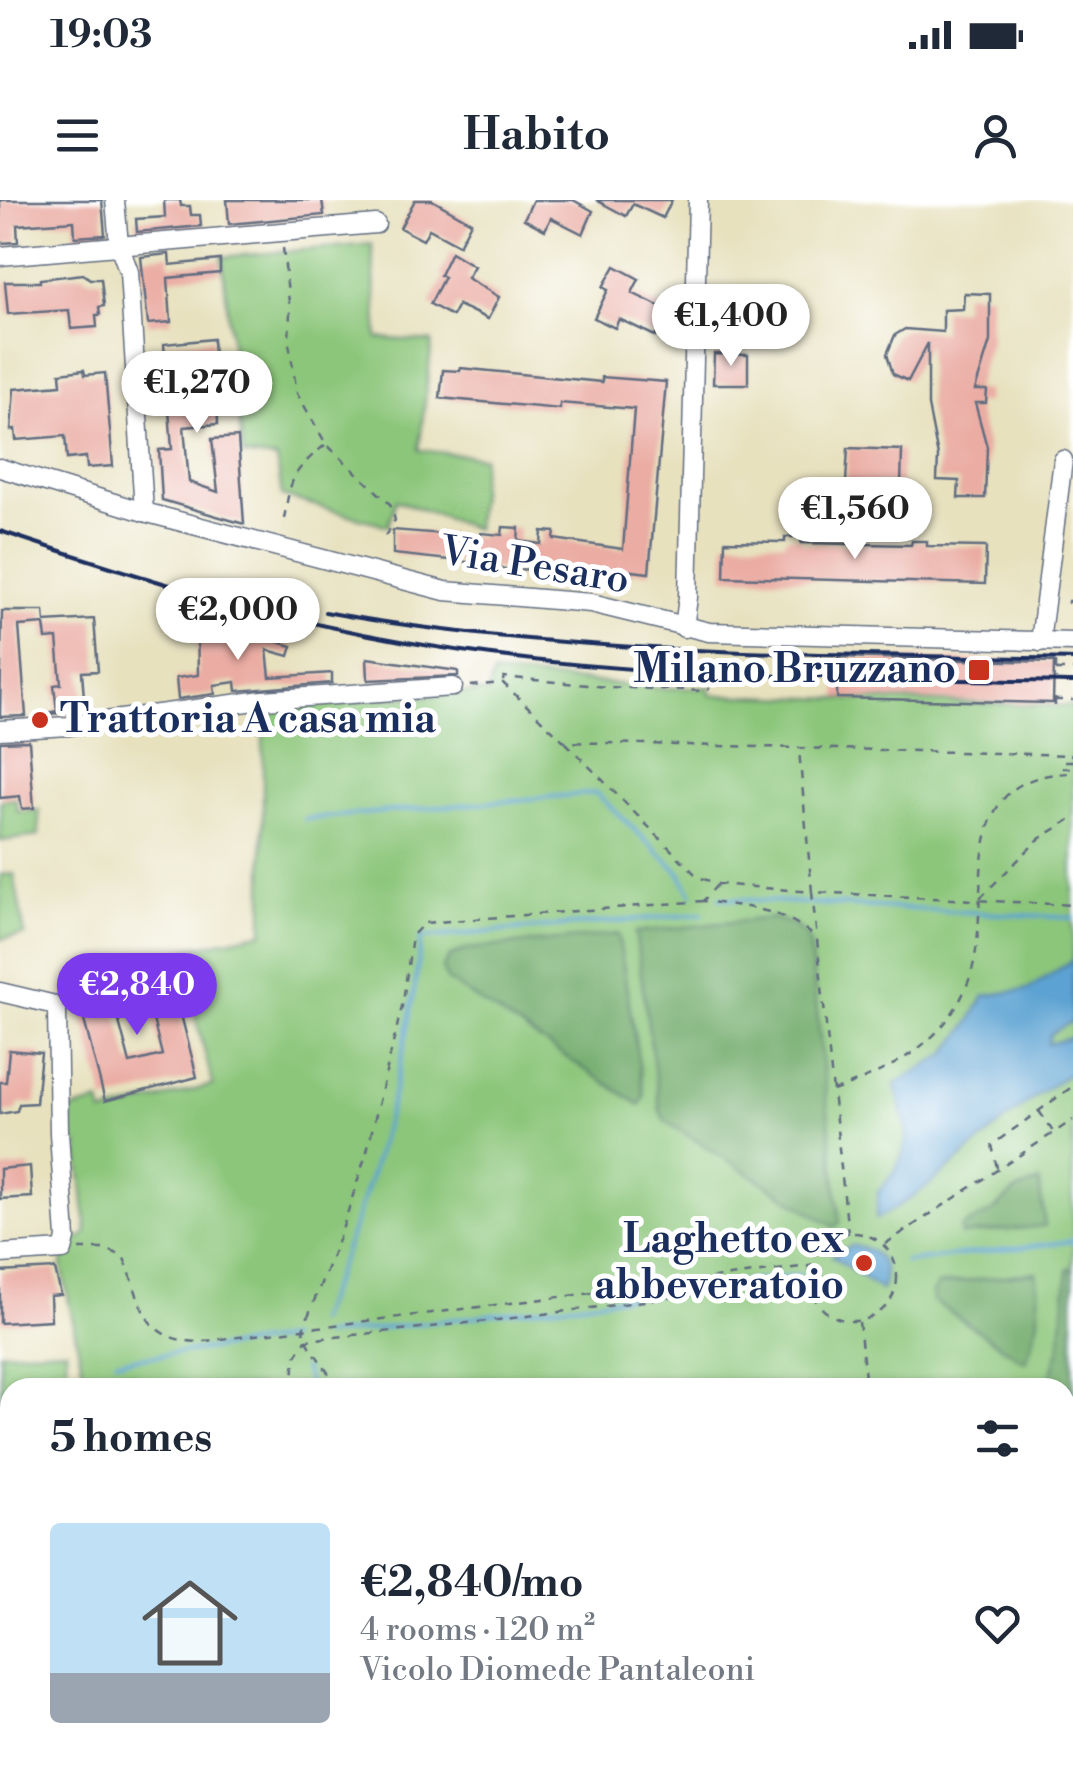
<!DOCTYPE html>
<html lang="en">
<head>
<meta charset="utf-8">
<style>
  :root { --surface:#fff; --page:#f6f6f7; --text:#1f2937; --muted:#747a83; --line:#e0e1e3; --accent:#7c3aed }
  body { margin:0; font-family:"Libre Bodoni",serif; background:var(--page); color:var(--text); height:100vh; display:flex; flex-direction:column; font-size:38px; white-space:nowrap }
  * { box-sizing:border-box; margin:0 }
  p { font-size:32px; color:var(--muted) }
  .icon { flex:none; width:55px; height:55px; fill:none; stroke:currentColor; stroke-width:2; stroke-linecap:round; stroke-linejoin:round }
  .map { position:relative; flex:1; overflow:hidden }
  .panel { position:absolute; left:0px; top:1178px; width:1075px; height:392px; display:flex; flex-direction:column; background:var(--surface); border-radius:30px 30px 0 0; box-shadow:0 2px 8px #0004 }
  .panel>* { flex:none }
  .price { position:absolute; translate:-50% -85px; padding:0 22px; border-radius:35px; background:#fff; color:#222; font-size:32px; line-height:65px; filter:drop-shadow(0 2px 5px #0008) }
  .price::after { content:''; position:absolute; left:50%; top:60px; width:30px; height:22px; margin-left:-15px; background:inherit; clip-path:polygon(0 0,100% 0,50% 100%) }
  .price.current { background:var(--accent); color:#fff }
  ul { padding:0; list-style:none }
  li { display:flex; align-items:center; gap:30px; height:250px; padding:0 50px }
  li+li { border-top:2px solid var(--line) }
  li span { display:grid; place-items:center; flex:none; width:280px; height:200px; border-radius:10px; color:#555 }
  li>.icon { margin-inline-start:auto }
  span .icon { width:120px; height:120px; fill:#fffc; stroke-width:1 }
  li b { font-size:42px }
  h2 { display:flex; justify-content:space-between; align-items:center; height:120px; padding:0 50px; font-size:42px }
  .status { display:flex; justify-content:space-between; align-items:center; height:70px; padding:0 50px; background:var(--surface); direction:ltr }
  .status svg { height:28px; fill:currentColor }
  header { display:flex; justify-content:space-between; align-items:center; height:130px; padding:0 50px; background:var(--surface); font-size:45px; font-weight:800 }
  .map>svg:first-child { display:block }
  .green { fill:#8cc67a; stroke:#547a6c; stroke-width:2.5 }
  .forest { fill:#71ab6a; stroke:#466d64; stroke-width:2.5 }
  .water { fill:#5ca2d2; stroke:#3c6898; stroke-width:2.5 }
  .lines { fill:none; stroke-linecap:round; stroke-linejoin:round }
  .stream { stroke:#5ca2d2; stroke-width:4 }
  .building { fill:#eaaca3 }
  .minor-casing { stroke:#626d80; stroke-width:21 }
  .path { stroke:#626d80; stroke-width:2.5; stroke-dasharray:8 8; stroke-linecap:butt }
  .minor { stroke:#fff; stroke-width:18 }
  .rail { stroke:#1b2f5e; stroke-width:4 }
  .poi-dot { fill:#c8321e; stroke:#fff; stroke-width:4 }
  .labels { text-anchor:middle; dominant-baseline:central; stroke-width:10; stroke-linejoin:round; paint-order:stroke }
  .street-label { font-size:40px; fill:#1b2f5e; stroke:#fff }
  .poi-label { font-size:40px; font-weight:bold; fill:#1b2f5e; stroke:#fff; text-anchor:end }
</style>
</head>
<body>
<div class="status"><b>19:03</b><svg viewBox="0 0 49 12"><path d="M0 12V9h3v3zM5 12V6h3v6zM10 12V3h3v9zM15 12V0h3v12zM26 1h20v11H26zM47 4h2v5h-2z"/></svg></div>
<header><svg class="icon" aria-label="menu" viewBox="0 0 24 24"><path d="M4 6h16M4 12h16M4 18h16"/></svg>Habito<svg class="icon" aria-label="person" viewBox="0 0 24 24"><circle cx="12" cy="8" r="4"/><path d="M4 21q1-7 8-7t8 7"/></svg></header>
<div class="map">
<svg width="1073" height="1568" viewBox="0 0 1073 1568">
  <rect width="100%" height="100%" fill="#fff"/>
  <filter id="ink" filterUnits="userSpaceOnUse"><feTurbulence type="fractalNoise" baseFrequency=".01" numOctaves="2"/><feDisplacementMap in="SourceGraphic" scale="20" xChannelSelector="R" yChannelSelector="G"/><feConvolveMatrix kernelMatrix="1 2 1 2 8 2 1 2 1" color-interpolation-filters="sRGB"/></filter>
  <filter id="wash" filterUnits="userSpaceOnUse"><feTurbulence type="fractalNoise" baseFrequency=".0048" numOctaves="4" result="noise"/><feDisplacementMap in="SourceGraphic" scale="40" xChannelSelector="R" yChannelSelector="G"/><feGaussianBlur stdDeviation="2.25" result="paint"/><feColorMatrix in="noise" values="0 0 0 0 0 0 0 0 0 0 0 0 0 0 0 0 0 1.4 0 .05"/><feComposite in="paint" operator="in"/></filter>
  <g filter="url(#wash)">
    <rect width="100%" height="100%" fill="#e7e1be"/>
    <g class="green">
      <path d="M 372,44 L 378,138 L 432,142 L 419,250 L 483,257 L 475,329 L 396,300 L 388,326 L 282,296 L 277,259 L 243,255 L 222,57 Z"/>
      <path d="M 493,474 L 666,488 L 703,488 L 710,486 L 710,495 L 1073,506 L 1073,1392 L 1065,1393 L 1065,1188 L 86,1187 L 62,1067 L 63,1050 L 87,1033 L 78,945 L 71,939 L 70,910 L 100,902 L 103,914 L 213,885 L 179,751 L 263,732 L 263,505 L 488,492 Z"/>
      <path d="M 16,599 L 18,612 L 39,610 L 39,636 L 0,641 L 0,601 Z"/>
      <path d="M 14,674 L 25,735 L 0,739 L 0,675 Z"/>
      <path d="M 66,1149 L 67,1187 L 10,1188 L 10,1286 L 4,1287 L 0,1152 Z"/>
      <path d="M 10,1388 L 10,1503 L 0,1500 L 0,1402 Z"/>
      <path d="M 1073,1401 L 1073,1568 L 283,1568 L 305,1560 L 1065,1560 L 1065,1402 Z"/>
    </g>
    <g class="forest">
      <path d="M 771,718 C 791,722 801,726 810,745 L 840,1023 L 834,1027 L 665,921 L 660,911 L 635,732 Z"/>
      <path d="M 618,734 L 644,896 L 640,905 L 448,781 L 442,769 L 449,757 L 467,749 Z"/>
      <path d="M 1039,981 L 1045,1026 L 961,1035 L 961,1027 L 992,1012 L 1014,992 Z"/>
      <path d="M 1068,1068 L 1073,1068 L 1073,1194 L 1050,1179 L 1060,1147 Z"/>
      <path d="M 1036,1072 C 1041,1110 1040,1127 1025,1162 L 933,1101 L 932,1093 L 937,1085 Z"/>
    </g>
    <g class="water">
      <path d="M 1073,760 L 1073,821 L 1050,834 L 1048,844 L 1073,837 L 1073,872 C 1002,912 947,983 876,1019 L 878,992 L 896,970 L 904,951 L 907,931 L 895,884 L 946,854 L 968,825 L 984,796 L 1028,789 Z"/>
      <path d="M 851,1046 C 876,1046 891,1066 881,1090 L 832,1056 Z"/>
    </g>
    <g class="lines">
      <g class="stream">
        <path d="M 305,619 L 596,593 L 679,672 L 692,695"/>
        <path d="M 719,698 L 1073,718"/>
        <path d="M 905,1062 L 1073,1041"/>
        <path d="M 317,1122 C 368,1001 407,870 421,738 L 702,714"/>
        <path d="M 322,1136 L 800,1075"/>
        <path d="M 116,1161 L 289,1139"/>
        <path d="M 304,1168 L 311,1188"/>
      </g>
    </g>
    <g id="blocks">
      <g class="building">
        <path d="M 0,0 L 102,0 L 105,35 L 75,37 L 74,21 L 17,25 L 18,42 L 0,43 Z"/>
        <path d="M 164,0 L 180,0 L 181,6 L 190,6 L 191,15 L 200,15 L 201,26 L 137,32 L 136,19 L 165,17 Z"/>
        <path d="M 227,0 L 322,0 L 324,15 L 229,24 Z"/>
        <path d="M 415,0 L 432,0 L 471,22 L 459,45 L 429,29 L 423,40 L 400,28 Z"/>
        <path d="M 533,0 L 573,0 L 593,11 L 583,34 L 551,18 L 545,30 L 524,19 Z"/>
        <path d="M 596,0 L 672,0 L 663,18 L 633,4 L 626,16 Z"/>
        <path d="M 451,52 L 474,66 L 467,78 L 499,97 L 488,119 L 458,105 L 452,116 L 430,104 L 444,77 L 440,75 Z"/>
        <path d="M 169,54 L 170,65 L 220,60 L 220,73 L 168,78 L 171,122 L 148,124 L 141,57 Z"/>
        <path d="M 615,66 L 639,79 L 632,93 L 667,110 L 655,136 L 619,119 L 615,128 L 594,118 L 608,90 L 603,87 Z"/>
        <path d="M 83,74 L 90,79 L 101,79 L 104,106 L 99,107 L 100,115 L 96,115 L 97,127 L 71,129 L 69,110 L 8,114 L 5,82 L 40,82 L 40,79 Z"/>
        <path d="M 964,93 L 990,94 L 990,141 L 975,190 L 987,190 L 986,203 L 975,203 L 987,247 L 985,298 L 958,298 L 959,281 L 937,280 L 938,256 L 928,206 L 928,143 L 908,181 L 893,174 L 887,154 L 895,135 L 905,129 L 943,132 L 943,110 L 963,109 Z"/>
        <path d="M 213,139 L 214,159 L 205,160 L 208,199 L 217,198 L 218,224 L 184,227 L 189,282 L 218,292 L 212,239 L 238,237 L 244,324 L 162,300 L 159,250 L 172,249 L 164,144 Z"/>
        <path d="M 714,154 L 748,155 L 748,184 L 713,184 Z"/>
        <path d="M 460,168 L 602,182 L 602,177 L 666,182 L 649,373 L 632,371 L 632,376 L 569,371 L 568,377 L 539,375 L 539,370 L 478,368 L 478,363 L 393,354 L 393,330 L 481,337 L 481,333 L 502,335 L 503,327 L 519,328 L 518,341 L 541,344 L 542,331 L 555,332 L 554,339 L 623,349 L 634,209 L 560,203 L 560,209 L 440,198 L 443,170 L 460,171 Z"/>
        <path d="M 84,170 L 85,175 L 105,173 L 113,266 L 87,268 L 86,257 L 67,259 L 65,236 L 16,240 L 15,229 L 11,230 L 14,189 L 61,185 L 60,173 Z"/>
        <path d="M 848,248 L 902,250 L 901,285 L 846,282 Z"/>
        <path d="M 785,337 L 801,337 L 801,343 L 848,344 L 848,338 L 863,339 L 863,344 L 911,345 L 912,341 L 927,341 L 927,346 L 986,347 L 985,384 L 724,377 L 725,341 L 785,342 Z"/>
        <path d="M 2,411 L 44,411 L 45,422 L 94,419 L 98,471 L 82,472 L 85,511 L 51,514 L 51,512 L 57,511 L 54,485 L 61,484 L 57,438 L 46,439 L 44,424 L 19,426 L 26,516 L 0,517 Z"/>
        <path d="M 197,423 L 212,423 L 292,446 L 289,456 L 267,450 L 270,477 L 332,473 L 332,483 L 237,491 L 236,482 L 214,485 L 215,494 L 178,499 L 176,478 L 198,475 Z"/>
        <path d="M 838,457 L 1054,462 L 1053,503 L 837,498 Z"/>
        <path d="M 367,458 L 458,471 L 458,476 L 368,480 Z"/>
        <path d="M 29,541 L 34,608 L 22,609 L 20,596 L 0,598 L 0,542 Z"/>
        <path d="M 168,764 L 197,877 L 105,901 L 76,789 L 108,780 L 130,863 L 162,855 L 141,772 Z"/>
        <path d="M 9,850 L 41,853 L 36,903 L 19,904 L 17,911 L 0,914 L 0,882 L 6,882 Z"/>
        <path d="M 30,966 L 32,997 L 0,999 L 0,969 Z"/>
        <path d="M 55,1069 L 61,1095 L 50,1096 L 51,1120 L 0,1123 L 0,1072 Z"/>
      </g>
    </g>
  </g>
  <g filter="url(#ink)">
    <use href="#blocks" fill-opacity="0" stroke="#626d80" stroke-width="2.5"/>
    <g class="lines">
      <g class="minor-casing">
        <g id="minor">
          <path d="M 115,0 L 119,45 L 129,72 L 144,312"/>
          <path d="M 0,56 L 376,24"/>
          <path d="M 0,268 L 144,312 L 445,391 L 591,403 L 709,432 L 1073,442"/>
          <path d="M 684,428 L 688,397 L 698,0"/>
          <path d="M 1040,442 L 1063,260"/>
          <path d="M 0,530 L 69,526 L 263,500 L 453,487"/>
          <path d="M 0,792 L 51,804 L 57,810 L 59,933 L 66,1038 L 63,1050 L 0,1054"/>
          <path d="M 1065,1405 L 1073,1404"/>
          <path d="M 0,1519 L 10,1522"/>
          <path d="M 228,1560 L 249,1563 L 267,1560"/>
          <path d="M 556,1560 L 559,1568"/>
          <path d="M 4,1568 L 10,1538"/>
          <path d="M 61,1568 L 61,1560"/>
          <path d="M 336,1568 L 337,1560"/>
        </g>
      </g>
      <g class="path">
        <path d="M 283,48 L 290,111 L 289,143 L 297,193 L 326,244 L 390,304 L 395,320 L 382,341"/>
        <path d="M 284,319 C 291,277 292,272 325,245"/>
        <path d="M 1073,401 L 1068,401 L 1068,407 L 1073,407"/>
        <path d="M 1056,462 L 1056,479"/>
        <path d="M 1056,470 L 1073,470"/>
        <path d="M 503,481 L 504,477 L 607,487 L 706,491 L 710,488"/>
        <path d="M 470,486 L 503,483 L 565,542 L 1073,555"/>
        <path d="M 1055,500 L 1073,500"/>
        <path d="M 1055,506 L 1055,493"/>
        <path d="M 566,543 L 698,677 L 718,684 L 812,692 L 799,550"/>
        <path d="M 1073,561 L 1063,561 L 1063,568 L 1073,568"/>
        <path d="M 717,685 L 703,701 C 746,707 783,708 816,738"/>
        <path d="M 980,698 L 1039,639 L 1073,618"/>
        <path d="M 833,891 C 890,870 943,845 967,785 C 999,709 943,574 1073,573"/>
        <path d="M 1039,911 L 1054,933"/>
        <path d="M 997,968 L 992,945 L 1073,886"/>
        <circle cx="853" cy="1077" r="44"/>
        <path d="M 848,1034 L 812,692 L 1073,705"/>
        <path d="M 885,1044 L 1073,920"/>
        <path d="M 79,1049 L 105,1049 L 123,1056 C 143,1100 137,1139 198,1142 L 809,1066"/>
        <path d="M 859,1122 L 866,1188"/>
        <path d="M 291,1188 L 296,1156 L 306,1140 L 497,1120 L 809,1080"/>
        <path d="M 336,1188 C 328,1167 307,1149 303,1129 L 342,1030 L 367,951 L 403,802 L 412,736 L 424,723 L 703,701"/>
        <path d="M 1065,1555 L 1073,1553"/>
        <path d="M 695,1560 L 787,1568"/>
        <path d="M 361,1568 L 361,1560"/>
        <path d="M 479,1568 L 479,1560"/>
        <path d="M 790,1568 L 853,1568"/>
        <path d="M 961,1568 L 1021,1567 L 1046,1560"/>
      </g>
      <use href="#minor" class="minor"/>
      <g class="rail">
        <path d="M 0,331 C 132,375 264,417 401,441 C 622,481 849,477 1073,482"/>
        <path d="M 325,412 C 571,457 824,453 1073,459"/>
      </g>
    </g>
  </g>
  <g class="poi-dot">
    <rect x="967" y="458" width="24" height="24" rx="5"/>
    <circle cx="40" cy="520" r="10"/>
    <circle cx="864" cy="1063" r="10"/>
  </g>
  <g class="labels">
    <g class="street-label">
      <text transform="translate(535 366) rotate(9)">Via Pesaro</text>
    </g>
    <g class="poi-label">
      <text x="956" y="470">Milano Bruzzano</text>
      <text x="60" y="520" text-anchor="start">Trattoria A casa mia</text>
      <text x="844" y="1040">Laghetto ex<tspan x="844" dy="46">abbeveratoio</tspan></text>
    </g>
  </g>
</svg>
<b class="price" style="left:731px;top:169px">€1,400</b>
<b class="price" style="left:197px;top:236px">€1,270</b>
<b class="price" style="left:855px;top:362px">€1,560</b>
<b class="price" style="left:238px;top:463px">€2,000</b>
<b class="price current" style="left:137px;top:838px">€2,840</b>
<section class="panel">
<h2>5 homes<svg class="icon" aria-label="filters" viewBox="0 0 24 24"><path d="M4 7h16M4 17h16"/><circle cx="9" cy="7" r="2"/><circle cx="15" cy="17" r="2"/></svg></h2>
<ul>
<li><span style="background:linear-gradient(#bfe0f5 75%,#9aa5b1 0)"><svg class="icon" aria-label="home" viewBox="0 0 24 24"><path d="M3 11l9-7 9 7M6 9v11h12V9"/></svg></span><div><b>€2,840/mo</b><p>4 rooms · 120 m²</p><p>Vicolo Diomede Pantaleoni</p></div><svg class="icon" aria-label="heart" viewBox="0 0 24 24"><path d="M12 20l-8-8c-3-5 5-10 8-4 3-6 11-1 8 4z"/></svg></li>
</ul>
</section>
</div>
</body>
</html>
